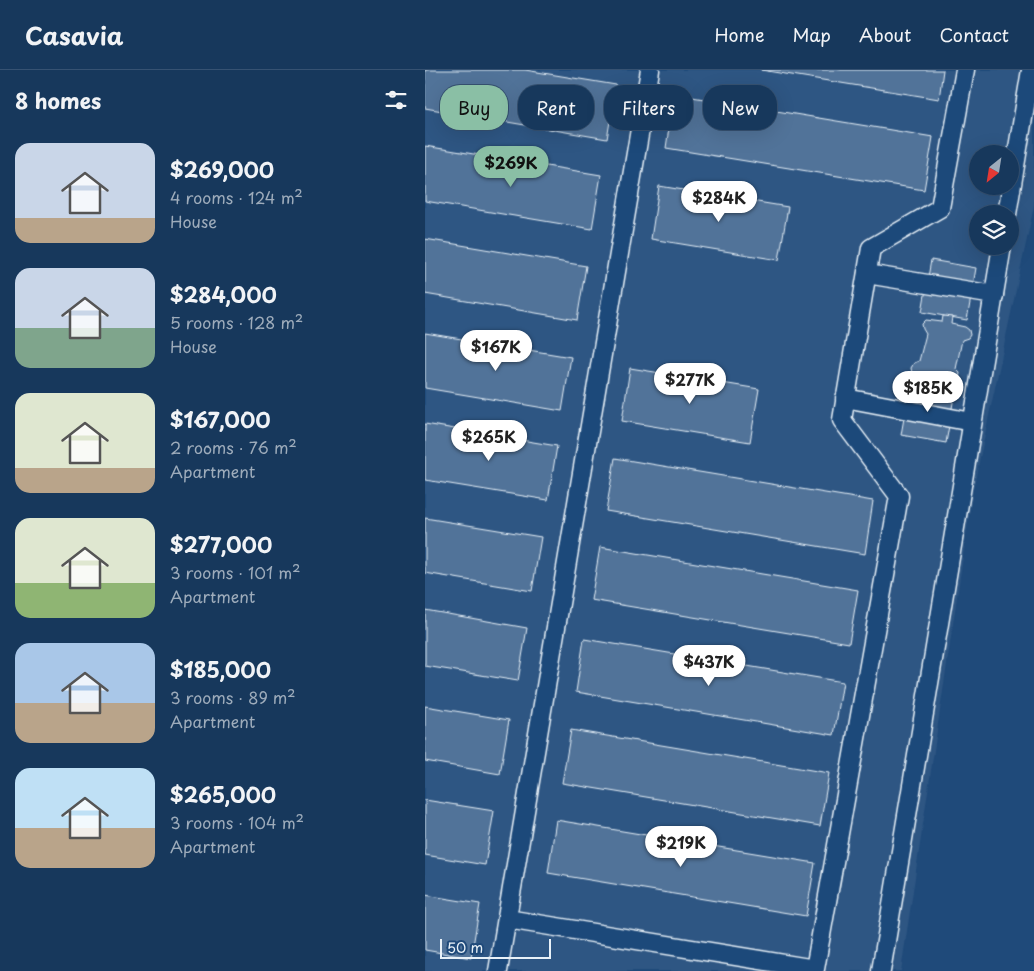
<!DOCTYPE html>
<html lang="en">
<head>
<meta charset="utf-8">
<style>
  :root { --surface:#17385c; --page:#203f62; --text:#f1f3f6; --muted:#9eacbb; --line:#365272; --accent:#8abfa5 }
  body { margin:0; font-family:"Playpen Sans",sans-serif; background:var(--page); color:var(--text); height:100vh; display:flex; flex-direction:column; font-size:19px; white-space:nowrap }
  * { box-sizing:border-box; margin:0 }
  p { font-size:16px; color:var(--muted) }
  .icon { flex:none; width:28px; height:28px; fill:none; stroke:currentColor; stroke-width:2; stroke-linecap:round; stroke-linejoin:round }
  .map { position:relative; flex:1; overflow:hidden }
  .sheet { display:flex; flex-direction:column; background:var(--surface); width:425px }
  .sheet>* { flex:none }
  .banner { position:absolute; left:15px; top:15px; width:475px; height:45px; display:flex; gap:10px }
  .needle { width:32px; rotate:210deg }
  .tools { position:absolute; left:544px; top:75px; display:grid; gap:10px }
  .tools a { display:grid; place-items:center; width:50px; height:50px; border-radius:50%; background:var(--surface); box-shadow:0 5px 20px #0002,0 0 0 1px var(--line); font-size:25px }
  .scale { position:absolute; left:15px; bottom:12px; width:111px; box-sizing:border-box; padding-left:5px; border:2px solid #e8f1f8; border-top:0; font-size:14px; line-height:18px; white-space:nowrap; color:#e8f1f8; -webkit-text-stroke:4px #1f4a7a; paint-order:stroke }
  .price { position:absolute; translate:-50% -42px; padding:0 11px; border-radius:18px; background:#fff; color:#222; font-size:16px; line-height:32px; filter:drop-shadow(0 1px 2px #0008) }
  .price::after { content:''; position:absolute; left:50%; top:30px; width:15px; height:11px; margin-left:-8px; background:inherit; clip-path:polygon(0 0,100% 0,50% 100%) }
  .price.on { background:var(--accent); color:#111 }
  ul { padding:0; list-style:none }
  li { display:flex; align-items:center; gap:15px; height:125px; padding:0 15px }
  li span { display:grid; place-items:center; flex:none; width:140px; height:100px; border-radius:15px; color:#555 }
  li>.icon { margin-inline-start:auto }
  span .icon { width:60px; height:60px; fill:#fffc; stroke-width:1 }
  li b { font-size:21px }
  h2 { display:flex; justify-content:space-between; align-items:center; height:60px; padding:0 15px; font-size:21px }
  .tag { padding:0 18px; border-radius:20px; background:var(--surface); box-shadow:0 5px 20px #0002,0 0 0 1px var(--line); font-size:18px; line-height:45px }
  .tag.on { background:var(--accent); color:#111 }
  header { display:flex; align-items:center; gap:30px; box-sizing:border-box; height:70px; padding:0 25px; background:var(--surface); border-bottom:1px solid var(--line) }
  header strong { font-size:24px }
  nav { display:flex; gap:28px; margin-inline-start:auto; font-size:18px }
  main { display:flex; flex:1; min-height:0 }
  .map>svg:first-child { display:block }
  .built { fill:#2e5683; fill-rule:evenodd }
  .building { fill:#517399; stroke:#e8f1f8 }
  .lines { fill:none; stroke-linecap:round; stroke-linejoin:round }
  .minor-casing { stroke:#e8f1f8; stroke-width:21 }
  .minor { stroke:#1f4a7a; stroke-width:18 }
</style>
</head>
<body>
<header>
<strong>Casavia</strong>
<nav><a>Home</a><a>Map</a><a>About</a><a>Contact</a></nav>
</header>
<main>
<section class="sheet">
<h2>8 homes<svg class="icon" aria-label="filters" viewBox="0 0 24 24"><path d="M4 7h16M4 17h16"/><circle cx="9" cy="7" r="2"/><circle cx="15" cy="17" r="2"/></svg></h2>
<ul>
<li><span style="background:linear-gradient(#c9d6e8 75%,#b9a48a 0)"><svg class="icon" aria-label="home" viewBox="0 0 24 24"><path d="M3 11l9-7 9 7M6 9v11h12V9"/></svg></span><div><b>$269,000</b><p>4 rooms · 124 m²</p><p>House</p></div></li>
<li><span style="background:linear-gradient(#c9d6e8 60%,#7fa58c 0)"><svg class="icon" aria-label="home" viewBox="0 0 24 24"><path d="M3 11l9-7 9 7M6 9v11h12V9"/></svg></span><div><b>$284,000</b><p>5 rooms · 128 m²</p><p>House</p></div></li>
<li><span style="background:linear-gradient(#dfe7d0 75%,#b9a48a 0)"><svg class="icon" aria-label="home" viewBox="0 0 24 24"><path d="M3 11l9-7 9 7M6 9v11h12V9"/></svg></span><div><b>$167,000</b><p>2 rooms · 76 m²</p><p>Apartment</p></div></li>
<li><span style="background:linear-gradient(#dfe7d0 65%,#8fb573 0)"><svg class="icon" aria-label="home" viewBox="0 0 24 24"><path d="M3 11l9-7 9 7M6 9v11h12V9"/></svg></span><div><b>$277,000</b><p>3 rooms · 101 m²</p><p>Apartment</p></div></li>
<li><span style="background:linear-gradient(#a9c7e8 60%,#b9a48a 0)"><svg class="icon" aria-label="home" viewBox="0 0 24 24"><path d="M3 11l9-7 9 7M6 9v11h12V9"/></svg></span><div><b>$185,000</b><p>3 rooms · 89 m²</p><p>Apartment</p></div></li>
<li><span style="background:linear-gradient(#bfe0f5 60%,#b9a48a 0)"><svg class="icon" aria-label="home" viewBox="0 0 24 24"><path d="M3 11l9-7 9 7M6 9v11h12V9"/></svg></span><div><b>$265,000</b><p>3 rooms · 104 m²</p><p>Apartment</p></div></li>
</ul>
</section>
<div class="map">
<svg width="609" height="901" viewBox="0 0 609 901">
  <rect width="100%" height="100%" fill="#1f4a7a"/>
  <filter id="ink" filterUnits="userSpaceOnUse"><feTurbulence type="fractalNoise" baseFrequency=".02" numOctaves="2"/><feDisplacementMap in="SourceGraphic" scale="10" xChannelSelector="R" yChannelSelector="G"/><feConvolveMatrix kernelMatrix="1 2 1 2 8 2 1 2 1" color-interpolation-filters="sRGB"/></filter>
  <g filter="url(#ink)">
    <path class="built" d="M 0,0 L 609,0 L 609,136 L 548,420 L 476,901 L 0,901 ZM 552,84 L 585,84 L 585,116 L 552,116 ZM 552,144 L 585,144 L 585,176 L 552,176 Z"/>
    <g class="building">
      <path d="M 0,0 L 100,0 L 191,15 L 182,69 L 0,38 Z"/>
      <path d="M 336,0 L 518,0 L 514,29 Z"/>
      <path d="M 249,24 L 508,67 L 499,120 L 241,78 Z"/>
      <path d="M 0,76 L 176,105 L 167,159 L 0,131 Z"/>
      <path d="M 234,116 L 363,137 L 354,190 L 226,169 Z"/>
      <path d="M 0,169 L 161,196 L 152,250 L 0,224 Z"/>
      <path d="M 506,190 L 551,198 L 542,250 L 497,242 Z"/>
      <path d="M 518,246 L 527,247 L 526,254 L 540,257 L 544,260 L 545,265 L 543,268 L 537,270 L 531,299 L 535,303 L 534,309 L 531,313 L 527,315 L 514,312 L 513,319 L 503,317 L 505,309 L 491,306 L 487,303 L 486,298 L 489,293 L 494,291 L 501,264 L 498,259 L 497,254 L 501,250 L 517,252 Z"/>
      <path d="M 0,263 L 146,287 L 137,341 L 0,318 Z"/>
      <path d="M 205,298 L 334,319 L 325,372 L 197,351 Z"/>
      <path d="M 485,314 L 530,321 L 521,373 L 476,365 Z"/>
      <path d="M 0,354 L 132,376 L 123,430 L 0,410 Z"/>
      <path d="M 190,388 L 448,431 L 440,484 L 181,441 Z"/>
      <path d="M 0,448 L 116,467 L 107,521 L 0,503 Z"/>
      <path d="M 175,477 L 433,520 L 424,573 L 166,530 Z"/>
      <path d="M 0,540 L 102,558 L 93,611 L 0,596 Z"/>
      <path d="M 159,569 L 418,612 L 409,665 L 151,622 Z"/>
      <path d="M 0,636 L 84,650 L 75,704 L 0,691 Z"/>
      <path d="M 146,660 L 404,703 L 395,756 L 137,713 Z"/>
      <path d="M 0,730 L 69,741 L 60,795 L 0,785 Z"/>
      <path d="M 131,750 L 390,793 L 381,846 L 123,803 Z"/>
      <path d="M 0,825 L 55,834 L 46,888 L 0,880 Z"/>
    </g>
    <g class="lines">
      <g class="minor-casing">
        <g id="minor">
          <path d="M 582,144 L 606,0"/>
          <path d="M 442,204 L 569,225"/>
          <path d="M 420,328 L 547,352"/>
          <path d="M 82,849 L 390,899 L 474,426 L 417,350 L 446,178 L 515,138 L 540,0"/>
          <path d="M 73,901 L 225,0"/>
          <path d="M 456,901 L 577,176"/>
        </g>
      </g>
      <use href="#minor" class="minor"/>
    </g>
  </g>
</svg>
<div class="tools">
<a><svg class="needle" viewBox="-14 -14 28 28"><path d="M0-13l5 13h-10z" fill="#e53935"/><path d="M0 13l5-13h-10z" fill="#9eacbb"/></svg></a>
<a><svg class="icon" aria-label="layers" viewBox="0 0 24 24"><path d="M12 4l9 5-9 5-9-5zM3 14l9 5 9-5"/></svg></a>
</div>
<div class="scale">50 m</div>
<b class="price on" style="left:86px;top:118px">$269K</b>
<b class="price" style="left:294px;top:153px">$284K</b>
<b class="price" style="left:71px;top:302px">$167K</b>
<b class="price" style="left:265px;top:335px">$277K</b>
<b class="price" style="left:503px;top:343px">$185K</b>
<b class="price" style="left:64px;top:392px">$265K</b>
<b class="price" style="left:284px;top:617px">$437K</b>
<b class="price" style="left:256px;top:798px">$219K</b>
<div class="banner">
<a class="tag on">Buy</a>
<a class="tag">Rent</a>
<a class="tag">Filters</a>
<a class="tag">New</a>
</div>
</div>
</main>
</body>
</html>
